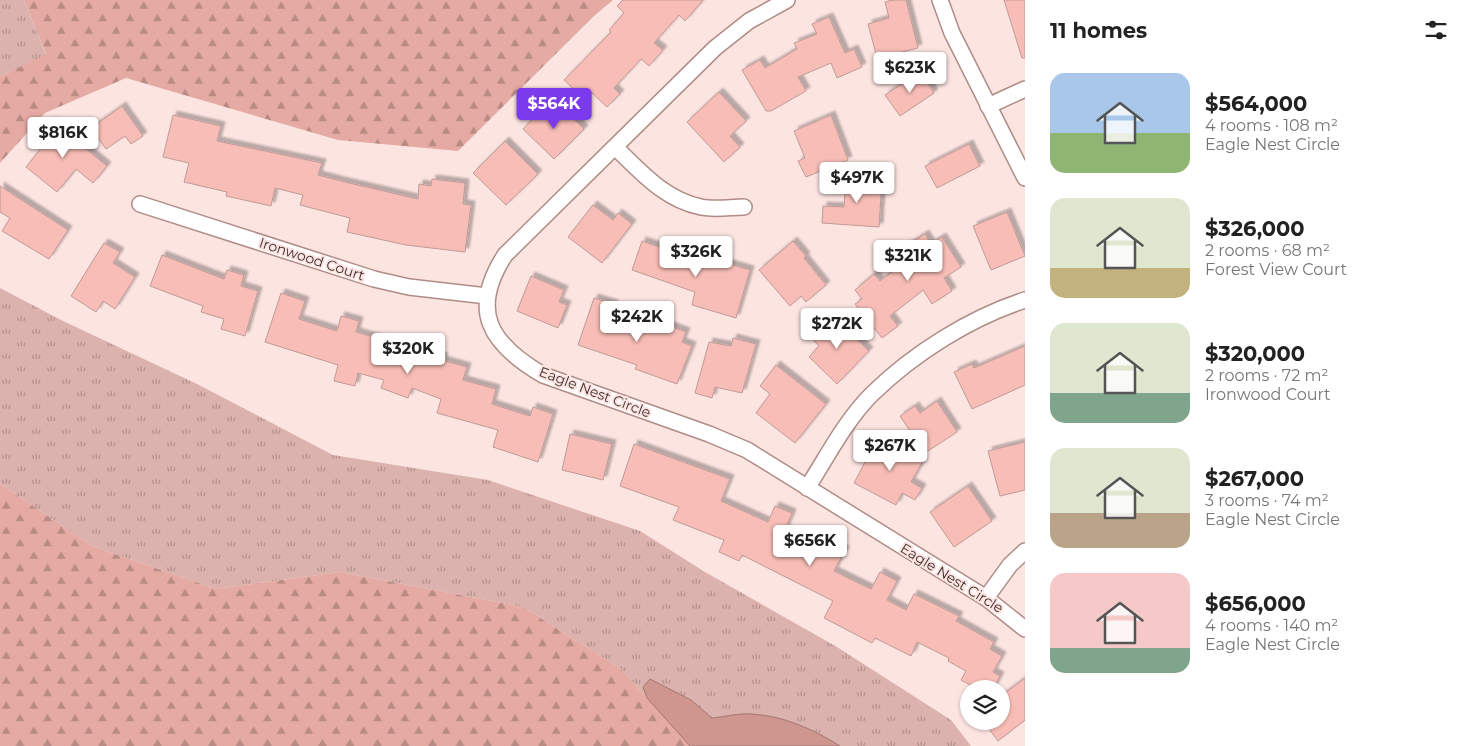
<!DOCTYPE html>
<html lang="en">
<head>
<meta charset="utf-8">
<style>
  :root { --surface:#fff; --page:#f2f2f2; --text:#222; --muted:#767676; --accent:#7c3aed }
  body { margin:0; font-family:Montserrat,sans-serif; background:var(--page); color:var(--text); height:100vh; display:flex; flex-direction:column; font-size:19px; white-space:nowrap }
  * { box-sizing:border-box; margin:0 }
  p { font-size:16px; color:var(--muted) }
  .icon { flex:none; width:28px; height:28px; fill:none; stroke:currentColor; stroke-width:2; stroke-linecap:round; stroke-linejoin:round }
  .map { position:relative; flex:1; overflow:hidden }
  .sheet { display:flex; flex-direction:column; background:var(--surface); width:450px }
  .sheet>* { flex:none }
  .tools { position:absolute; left:960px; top:680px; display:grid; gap:10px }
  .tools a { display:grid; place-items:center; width:50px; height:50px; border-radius:50%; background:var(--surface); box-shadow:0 1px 4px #0004; font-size:25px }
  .price { position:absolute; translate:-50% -42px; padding:0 11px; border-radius:5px; background:#fff; color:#222; font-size:16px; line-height:32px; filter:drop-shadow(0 1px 2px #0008) }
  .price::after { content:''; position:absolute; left:50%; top:30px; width:15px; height:11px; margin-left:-8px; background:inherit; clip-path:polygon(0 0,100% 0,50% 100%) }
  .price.on { background:var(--accent); color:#fff }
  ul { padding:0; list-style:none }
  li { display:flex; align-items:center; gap:15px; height:125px; padding:0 25px }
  li span { display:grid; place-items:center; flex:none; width:140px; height:100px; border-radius:15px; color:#555 }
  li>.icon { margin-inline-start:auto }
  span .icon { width:60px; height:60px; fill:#fffc; stroke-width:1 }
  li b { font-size:21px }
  h2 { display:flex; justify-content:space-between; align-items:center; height:60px; padding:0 25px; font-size:21px }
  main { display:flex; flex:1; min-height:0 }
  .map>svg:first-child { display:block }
  .grass { fill:url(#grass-tufts) }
  .forest { fill:url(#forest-firs) }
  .water { fill:#cf968f; stroke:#a47772 }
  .building { fill:#f8bdb6; stroke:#bf9a96; filter:url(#shadow) }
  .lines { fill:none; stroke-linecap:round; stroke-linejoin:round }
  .street-casing { stroke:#b08c87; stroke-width:18 }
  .street { stroke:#fff; stroke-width:15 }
  .labels { text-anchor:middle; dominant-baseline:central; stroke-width:4; stroke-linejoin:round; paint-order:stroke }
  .street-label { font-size:14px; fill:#3f302e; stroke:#fce4e1 }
</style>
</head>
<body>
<main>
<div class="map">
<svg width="1025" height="746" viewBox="0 0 1025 746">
  <defs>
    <pattern id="grass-tufts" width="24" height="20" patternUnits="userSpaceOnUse" patternTransform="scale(1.25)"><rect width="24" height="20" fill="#dbb2ad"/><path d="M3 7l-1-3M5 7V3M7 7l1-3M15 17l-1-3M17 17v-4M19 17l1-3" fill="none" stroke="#b3918d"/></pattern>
    <pattern id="forest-firs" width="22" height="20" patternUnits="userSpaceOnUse" patternTransform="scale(1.25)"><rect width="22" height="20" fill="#e4aaa3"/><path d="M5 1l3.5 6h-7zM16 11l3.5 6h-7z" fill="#ba8b85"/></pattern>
    <filter id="shadow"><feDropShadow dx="4" dy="-4" stdDeviation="1" flood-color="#0004"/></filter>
  </defs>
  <rect width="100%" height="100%" fill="#fce4e1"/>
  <g class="grass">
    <path d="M 0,0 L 24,0 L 46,55 L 0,77 Z"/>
    <path d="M 0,288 L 63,321 L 197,384 L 333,455 L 488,480 L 640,531 L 705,572 L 837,647 L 951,720 L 971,746 L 690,746 L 621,669 L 523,607 L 340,572 L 216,589 L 92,546 L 0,484 Z"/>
  </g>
  <g class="forest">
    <path d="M 24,0 L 613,0 L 594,16 L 458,151 L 338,140 L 126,78 L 45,113 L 0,163 L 0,77 L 46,54 Z"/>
    <path d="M 0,484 L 92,546 L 216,589 L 340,572 L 523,607 L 621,669 L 690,746 L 0,746 Z"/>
  </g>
  <path class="water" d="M 650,679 L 691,700 L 712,718 C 724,717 738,713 751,714 C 784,716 813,729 840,746 L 690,746 L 647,698 L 643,687 Z"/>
  <g class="building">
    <path d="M 623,0 L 703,0 L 685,21 L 679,15 L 654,43 L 663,50 L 649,66 L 641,59 L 614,88 L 620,94 L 607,107 L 591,92 L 584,99 L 564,80 L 611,32 L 609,30 L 624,13 L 617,6 Z"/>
    <path d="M 893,0 L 906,0 L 918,48 L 898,53 L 901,64 L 880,69 L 868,24 L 889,18 L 885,2 Z"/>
    <path d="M 1004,0 L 1025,0 L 1025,58 L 1022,58 Z"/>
    <path d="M 829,17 L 845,53 L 854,49 L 862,67 L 837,78 L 831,63 L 798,77 L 806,91 L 771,111 L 766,111 L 742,70 L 760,60 L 765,68 L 797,49 L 794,43 L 817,34 L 812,24 Z"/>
    <path d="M 920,72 L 934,93 L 900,116 L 885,95 Z"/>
    <path d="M 719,92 L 746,121 L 730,136 L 740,147 L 724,162 L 687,122 Z"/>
    <path d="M 556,101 L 584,129 L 554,159 L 523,129 L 542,109 L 546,112 Z"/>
    <path d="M 122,106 L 143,136 L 131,144 L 125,136 L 106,149 L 91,128 Z"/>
    <path d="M 173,115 L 221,126 L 217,141 L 322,163 L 318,175 L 341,181 L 418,199 L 419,184 L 431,186 L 432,179 L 465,183 L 463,204 L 471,205 L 465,252 L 406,245 L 347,232 L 350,218 L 300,205 L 303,195 L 275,188 L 271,206 L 226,196 L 227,192 L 184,182 L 189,163 L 163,157 Z"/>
    <path d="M 831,115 L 848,160 L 806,177 L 798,161 L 805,158 L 794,131 Z"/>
    <path d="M 52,121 L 107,166 L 93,183 L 76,169 L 57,192 L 26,167 L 42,147 L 35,142 Z"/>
    <path d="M 505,141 L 538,174 L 506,205 L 473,173 Z"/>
    <path d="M 969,144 L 980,166 L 937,188 L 925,166 Z"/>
    <path d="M 846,176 L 882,178 L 879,227 L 822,223 L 823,206 L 844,207 Z"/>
    <path d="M 0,186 L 68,230 L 49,259 L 2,231 L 10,218 L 0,212 Z"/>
    <path d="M 593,205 L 613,220 L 618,213 L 632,224 L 602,263 L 568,237 Z"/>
    <path d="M 1007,212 L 1025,256 L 991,270 L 973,226 Z"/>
    <path d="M 925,234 L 931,244 L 942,237 L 961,267 L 944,278 L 952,291 L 932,304 L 923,290 L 890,316 L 898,326 L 882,338 L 855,304 L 862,299 L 855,290 L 874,274 L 880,281 L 904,262 L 898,251 Z"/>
    <path d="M 642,241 L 704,262 L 705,257 L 750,270 L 736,318 L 692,305 L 695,292 L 632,270 Z"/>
    <path d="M 793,241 L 806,256 L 804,258 L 826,285 L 806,302 L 801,296 L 790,306 L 759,270 Z"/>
    <path d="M 104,243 L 120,252 L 113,263 L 135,277 L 115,309 L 103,301 L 96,312 L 71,296 Z"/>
    <path d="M 162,255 L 224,279 L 227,270 L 244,275 L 241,286 L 258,291 L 245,336 L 221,329 L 224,319 L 201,312 L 203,306 L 150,286 Z"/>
    <path d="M 531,276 L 564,290 L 559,302 L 567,305 L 558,328 L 517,311 Z"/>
    <path d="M 281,293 L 305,301 L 299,319 L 337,331 L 341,316 L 359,321 L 356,332 L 398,344 L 399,341 L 444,357 L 442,360 L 467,367 L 463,380 L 496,389 L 492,404 L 530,416 L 533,407 L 553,414 L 538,462 L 493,447 L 498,430 L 437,413 L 441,399 L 412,388 L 408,398 L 381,388 L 384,380 L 358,373 L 355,386 L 334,381 L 338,365 L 265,342 Z"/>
    <path d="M 594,298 L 614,304 L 609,319 L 644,330 L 648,318 L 686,332 L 682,342 L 692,346 L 677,384 L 635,369 L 637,365 L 578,345 Z"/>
    <path d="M 832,316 L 869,351 L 837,384 L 809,357 L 819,346 L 811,338 Z"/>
    <path d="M 733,338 L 756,344 L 742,393 L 715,387 L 712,398 L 695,393 L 709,342 L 731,346 Z"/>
    <path d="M 1025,346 L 1025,385 L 972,409 L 954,372 L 972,364 L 974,368 Z"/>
    <path d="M 776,365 L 826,404 L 795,443 L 756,413 L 770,394 L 760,386 Z"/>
    <path d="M 937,401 L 957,432 L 925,453 L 900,416 L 915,406 L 920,413 Z"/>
    <path d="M 570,434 L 612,444 L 603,480 L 562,470 Z"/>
    <path d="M 878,437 L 923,461 L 911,482 L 922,488 L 915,500 L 902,493 L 896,505 L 854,483 Z"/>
    <path d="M 1025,442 L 1025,490 L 1000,496 L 988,451 Z"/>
    <path d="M 634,444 L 730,479 L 721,501 L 768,522 L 775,506 L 792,513 L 785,530 L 820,547 L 824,539 L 845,550 L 834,571 L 871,589 L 880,572 L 897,581 L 887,600 L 906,610 L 914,594 L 959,616 L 956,621 L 994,642 L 990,649 L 1002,656 L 993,672 L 1000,676 L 993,689 L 978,689 L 961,680 L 966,671 L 948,661 L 949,658 L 917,642 L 911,656 L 875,638 L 872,643 L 824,618 L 833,601 L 742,555 L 739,561 L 719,552 L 724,540 L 673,520 L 679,507 L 620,486 Z"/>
    <path d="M 968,486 L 992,521 L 954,547 L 930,512 Z"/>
    <path d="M 1025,678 L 1025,720 L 998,741 L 983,721 L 1001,721 L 1001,696 Z"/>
  </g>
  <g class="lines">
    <g class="street-casing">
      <g id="street">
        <path d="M 787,0 L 749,21 L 715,48 L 505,255 C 469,311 490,344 543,375 L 709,434 L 747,450 L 986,598 L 1025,629"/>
        <path d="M 940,0 L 952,33 L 1025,178"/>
        <path d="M 988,106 L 1025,89"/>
        <path d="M 616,148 C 641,172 665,200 701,207 C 715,210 731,207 744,207"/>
        <path d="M 140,204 L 374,279 L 409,287 L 487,296"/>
        <path d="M 807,488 C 827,457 845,421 872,394 C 914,353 970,318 1025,300"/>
        <path d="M 986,598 L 1010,565 L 1025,551"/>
      </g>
    </g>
    <use href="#street" class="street"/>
  </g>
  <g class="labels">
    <g class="street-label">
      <text transform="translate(312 259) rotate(18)">Ironwood Court</text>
      <text transform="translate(595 392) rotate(21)">Eagle Nest Circle</text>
      <text transform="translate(952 578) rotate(32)">Eagle Nest Circle</text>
    </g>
  </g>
</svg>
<div class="tools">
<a><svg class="icon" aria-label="layers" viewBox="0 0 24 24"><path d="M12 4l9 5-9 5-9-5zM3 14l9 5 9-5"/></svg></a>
</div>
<b class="price" style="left:910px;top:94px">$623K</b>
<b class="price on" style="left:554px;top:130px">$564K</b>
<b class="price" style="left:63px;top:159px">$816K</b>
<b class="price" style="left:857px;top:204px">$497K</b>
<b class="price" style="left:696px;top:278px">$326K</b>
<b class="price" style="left:908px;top:282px">$321K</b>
<b class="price" style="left:637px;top:343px">$242K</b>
<b class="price" style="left:837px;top:350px">$272K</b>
<b class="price" style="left:408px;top:375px">$320K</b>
<b class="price" style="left:890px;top:472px">$267K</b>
<b class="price" style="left:810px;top:567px">$656K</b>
</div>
<section class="sheet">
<h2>11 homes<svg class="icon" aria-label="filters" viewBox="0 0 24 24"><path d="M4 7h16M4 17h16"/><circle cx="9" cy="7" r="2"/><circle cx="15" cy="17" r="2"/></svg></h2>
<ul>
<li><span style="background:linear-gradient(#a9c7e8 60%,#8fb573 0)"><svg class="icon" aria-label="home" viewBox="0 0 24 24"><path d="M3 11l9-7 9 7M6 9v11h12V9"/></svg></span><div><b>$564,000</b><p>4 rooms · 108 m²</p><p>Eagle Nest Circle</p></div></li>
<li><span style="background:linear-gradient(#dfe7d0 70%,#c2b280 0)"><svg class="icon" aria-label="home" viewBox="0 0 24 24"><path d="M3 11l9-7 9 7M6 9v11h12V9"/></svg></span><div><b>$326,000</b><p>2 rooms · 68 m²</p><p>Forest View Court</p></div></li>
<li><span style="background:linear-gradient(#dfe7d0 70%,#7fa58c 0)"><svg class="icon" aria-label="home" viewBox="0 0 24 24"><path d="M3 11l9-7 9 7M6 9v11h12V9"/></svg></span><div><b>$320,000</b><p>2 rooms · 72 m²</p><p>Ironwood Court</p></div></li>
<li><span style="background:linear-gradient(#dfe7d0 65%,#b9a48a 0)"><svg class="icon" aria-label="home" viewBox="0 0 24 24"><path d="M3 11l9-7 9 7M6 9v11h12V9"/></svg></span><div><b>$267,000</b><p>3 rooms · 74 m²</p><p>Eagle Nest Circle</p></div></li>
<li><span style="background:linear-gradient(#f6c9c9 75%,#7fa58c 0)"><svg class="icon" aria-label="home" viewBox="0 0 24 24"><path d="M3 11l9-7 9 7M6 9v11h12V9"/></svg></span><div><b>$656,000</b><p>4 rooms · 140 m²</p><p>Eagle Nest Circle</p></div></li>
</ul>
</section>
</main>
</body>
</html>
